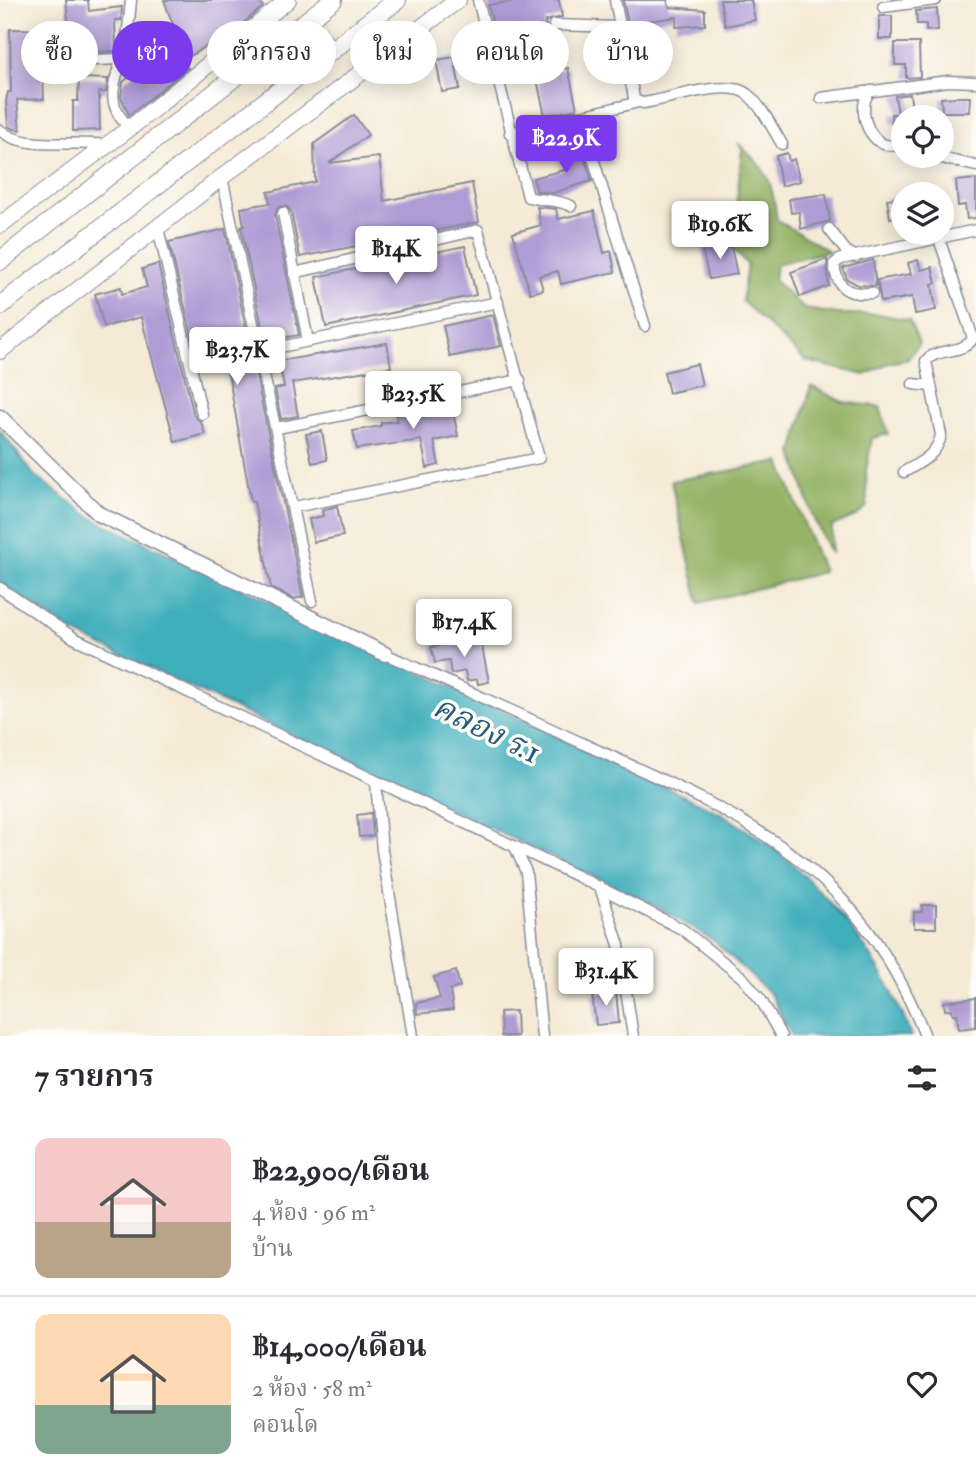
<!DOCTYPE html>
<html lang="th">
<head>
<meta charset="utf-8">
<style>
  :root { --surface:#fff; --page:#f2f2f3; --text:#2b2b33; --muted:#7c7c81; --line:#e1e1e2; --accent:#7c3aed }
  body { margin:0; font-family:"IM FELL Double Pica","Noto Serif Thai",serif; background:var(--page); color:var(--text); height:100vh; display:flex; flex-direction:column; font-size:26px; white-space:nowrap }
  * { box-sizing:border-box; margin:0 }
  p { font-size:23px; color:var(--muted) }
  .icon { flex:none; width:38px; height:38px; fill:none; stroke:currentColor; stroke-width:2; stroke-linecap:round; stroke-linejoin:round }
  .map { position:relative; height:1036px; overflow:hidden }
  .details { display:flex; flex-direction:column; background:var(--surface); flex:1 }
  .details>* { flex:none }
  .top-card { position:absolute; left:21px; top:21px; width:934px; height:63px; display:flex; gap:14px }
  .controls { position:absolute; left:891px; top:105px; display:grid; gap:14px }
  .controls a { display:grid; place-items:center; width:63px; height:63px; border-radius:50%; background:var(--surface); box-shadow:0 4px 18px #0003; font-size:35px }
  .price { position:absolute; translate:-50% -60px; padding:0 16px; border-radius:7px; background:#fff; color:#222; font-size:23px; line-height:46px; filter:drop-shadow(0 2px 4px #0008) }
  .price::after { content:''; position:absolute; left:50%; top:42px; width:21px; height:16px; margin-left:-10px; background:inherit; clip-path:polygon(0 0,100% 0,50% 100%) }
  .price.selected { background:var(--accent); color:#fff }
  ul { padding:0; list-style:none }
  li { display:flex; align-items:center; gap:21px; height:175px; padding:0 35px }
  li+li { border-top:2px solid var(--line) }
  li span { display:grid; place-items:center; flex:none; width:196px; height:140px; border-radius:14px; color:#555 }
  li>.icon { margin-inline-start:auto }
  span .icon { width:84px; height:84px; fill:#fffc; stroke-width:1 }
  li b { font-size:30px }
  h2 { display:flex; justify-content:space-between; align-items:center; height:84px; padding:0 35px; font-size:30px }
  .pill { padding:0 24px; border-radius:32px; background:var(--surface); box-shadow:0 4px 18px #0003; font-size:24px; line-height:63px }
  .pill.selected { background:var(--accent); color:#fff }
  .map>svg:first-child { display:block }
  .forest { fill:#95b468; stroke:#587263; stroke-width:2 }
  .water { fill:#40afbc; stroke:#2e6f8d; stroke-width:2 }
  .building { fill:#af9bd5 }
  .lines { fill:none; stroke-linecap:round; stroke-linejoin:round }
  .minor-casing { stroke:#888c9a; stroke-width:13 }
  .tertiary-casing { stroke:#888c9a; stroke-width:17 }
  .secondary-casing { stroke:#888c9a; stroke-width:18 }
  .primary-casing { stroke:#888c9a; stroke-width:20 }
  .minor { stroke:#fff; stroke-width:10 }
  .tertiary { stroke:#fff; stroke-width:14 }
  .secondary { stroke:#fff; stroke-width:16 }
  .primary { stroke:#fff; stroke-width:18 }
  .labels { text-anchor:middle; dominant-baseline:central; stroke-width:7; stroke-linejoin:round; paint-order:stroke }
  .water-label { font-size:32px; font-style:italic; fill:#285c7f; stroke:#fdfcf7 }
</style>
</head>
<body>
<div class="map">
<svg width="976" height="1036" viewBox="0 0 976 1036">
  <rect width="100%" height="100%" fill="#fdfcf7"/>
  <filter id="ink" filterUnits="userSpaceOnUse"><feTurbulence type="fractalNoise" baseFrequency=".0143" numOctaves="2"/><feDisplacementMap in="SourceGraphic" scale="14" xChannelSelector="R" yChannelSelector="G"/><feConvolveMatrix kernelMatrix="1 2 1 2 8 2 1 2 1" color-interpolation-filters="sRGB"/></filter>
  <filter id="wash" filterUnits="userSpaceOnUse"><feTurbulence type="fractalNoise" baseFrequency=".00686" numOctaves="4" result="noise"/><feDisplacementMap in="SourceGraphic" scale="28" xChannelSelector="R" yChannelSelector="G"/><feGaussianBlur stdDeviation="1.57" result="paint"/><feColorMatrix in="noise" values="0 0 0 0 0 0 0 0 0 0 0 0 0 0 0 0 0 1.4 0 .05"/><feComposite in="paint" operator="in"/></filter>
  <g filter="url(#wash)">
    <rect width="100%" height="100%" fill="#f5ead5"/>
    <g class="forest">
      <path d="M 738,143 C 768,172 772,178 777,220 L 829,251 L 776,264 L 774,280 L 804,309 L 838,314 L 879,314 L 909,320 L 919,343 L 908,359 L 888,363 L 865,375 L 806,361 L 742,301 L 747,264 L 732,248 L 742,149 Z"/>
      <path d="M 811,386 L 843,402 L 880,407 L 888,434 L 872,438 L 866,471 L 867,506 L 858,515 L 832,526 L 831,554 L 813,517 L 793,453 Z"/>
      <path d="M 780,462 L 823,572 L 699,603 L 671,481 Z"/>
    </g>
    <path class="water" d="M 0,430 L 34,475 L 92,518 L 723,814 C 744,829 769,843 789,861 C 842,910 887,968 911,1036 L 792,1036 L 770,994 L 714,941 L 654,905 L 72,632 L 0,583 Z"/>
    <g id="blocks">
      <g class="building">
        <path d="M 66,0 L 88,0 L 89,11 L 122,7 L 121,20 L 115,20 L 116,51 L 92,52 L 92,48 L 57,50 L 58,73 L 43,74 L 44,99 L 17,100 L 20,130 L 13,129 L 8,126 L 6,101 L 8,92 L 11,92 L 10,29 L 69,30 Z"/>
        <path d="M 164,0 L 259,0 L 263,7 L 223,39 L 221,37 L 182,61 L 188,68 L 129,115 L 121,97 L 123,82 L 149,61 L 130,59 L 138,32 L 176,33 Z"/>
        <path d="M 523,0 L 559,0 L 562,17 L 545,21 L 549,49 L 531,52 L 534,77 L 507,81 L 488,5 Z"/>
        <path d="M 623,0 L 667,0 L 669,7 L 705,10 L 705,25 L 676,27 L 677,17 L 628,24 Z"/>
        <path d="M 720,0 L 751,0 L 755,20 L 725,26 Z"/>
        <path d="M 937,9 L 938,30 L 926,31 L 926,24 L 917,24 L 916,11 Z"/>
        <rect x="879" y="16" width="13" height="23"/>
        <path d="M 609,37 L 617,61 L 594,65 L 592,50 L 596,49 L 595,39 Z"/>
        <path d="M 895,43 L 919,43 L 920,77 L 906,78 L 906,65 L 895,65 Z"/>
        <path d="M 454,57 L 460,89 L 442,92 L 436,60 Z"/>
        <path d="M 568,68 L 577,109 L 545,116 L 536,75 Z"/>
        <path d="M 79,78 L 108,79 L 106,92 L 99,92 L 100,130 L 73,131 L 73,101 L 78,101 Z"/>
        <path d="M 910,94 L 913,117 L 903,117 L 903,124 L 892,124 L 891,114 L 898,114 L 895,96 Z"/>
        <path d="M 956,97 L 970,97 L 969,112 L 942,112 L 941,98 Z"/>
        <path d="M 354,115 L 368,135 L 329,163 L 379,157 L 384,201 L 472,183 L 479,222 L 300,257 L 291,211 L 286,206 L 278,207 L 275,215 L 299,335 L 265,341 L 241,227 L 244,226 L 241,208 L 270,203 L 268,192 L 315,182 L 314,144 Z"/>
        <path d="M 558,135 L 562,151 L 535,158 L 530,142 Z"/>
        <path d="M 582,150 L 592,181 L 552,193 L 537,191 L 533,178 L 565,170 L 562,155 Z"/>
        <path d="M 787,153 L 789,161 L 794,159 L 800,181 L 781,186 L 776,156 Z"/>
        <path d="M 976,179 L 976,218 L 967,219 L 965,205 L 958,206 L 956,181 Z"/>
        <path d="M 826,194 L 830,221 L 801,229 L 799,212 L 791,213 L 789,199 Z"/>
        <path d="M 902,197 L 903,216 L 890,218 L 887,199 Z"/>
        <path d="M 537,207 L 556,209 L 558,219 L 594,211 L 604,253 L 611,251 L 615,272 L 561,284 L 558,271 L 539,276 L 543,290 L 530,293 L 513,233 L 541,225 Z"/>
        <path d="M 225,229 L 296,564 L 303,597 L 294,599 L 271,588 L 254,501 L 251,502 L 225,355 L 198,361 L 169,242 Z"/>
        <path d="M 730,242 L 737,274 L 709,279 L 702,249 Z"/>
        <path d="M 465,246 L 476,295 L 326,327 L 316,277 Z"/>
        <path d="M 827,259 L 829,286 L 800,297 L 791,272 Z"/>
        <path d="M 873,260 L 876,286 L 858,285 L 847,279 L 843,268 Z"/>
        <path d="M 918,260 L 921,270 L 932,267 L 936,283 L 932,284 L 936,310 L 915,314 L 912,297 L 881,302 L 877,280 L 911,274 L 908,263 Z"/>
        <path d="M 158,264 L 194,416 L 201,422 L 205,434 L 175,442 L 141,317 L 104,327 L 95,294 L 121,287 L 122,294 L 147,287 L 142,269 Z"/>
        <path d="M 493,315 L 501,346 L 450,357 L 443,326 Z"/>
        <path d="M 387,343 L 391,367 L 292,383 L 298,416 L 281,419 L 275,389 L 284,387 L 279,361 Z"/>
        <path d="M 697,364 L 702,385 L 669,393 L 664,372 Z"/>
        <path d="M 451,402 L 458,436 L 434,441 L 439,465 L 427,468 L 421,440 L 357,449 L 353,431 L 381,426 L 381,423 L 397,421 L 396,415 Z"/>
        <path d="M 322,431 L 327,460 L 312,463 L 306,434 Z"/>
        <path d="M 337,506 L 343,536 L 314,542 L 309,519 L 323,516 L 322,510 Z"/>
        <path d="M 480,637 L 489,682 L 478,684 L 477,679 L 467,681 L 465,671 L 451,674 L 449,661 L 435,663 L 431,647 Z"/>
        <path d="M 371,813 L 373,836 L 359,837 L 357,815 Z"/>
        <path d="M 922,905 L 936,905 L 936,928 L 914,928 L 914,912 L 922,912 Z"/>
        <path d="M 456,971 L 460,987 L 450,990 L 453,1010 L 417,1014 L 416,1003 L 440,998 L 434,977 Z"/>
        <path d="M 616,991 L 619,1023 L 596,1025 L 592,994 Z"/>
        <path d="M 976,998 L 976,1027 L 959,1029 L 957,1014 L 953,1014 L 952,1009 L 945,1010 L 944,1002 Z"/>
        <path d="M 516,1011 L 517,1036 L 501,1036 L 500,1012 Z"/>
      </g>
    </g>
  </g>
  <g filter="url(#ink)">
    <use href="#blocks" fill-opacity="0" stroke="#888c9a" stroke-width="2"/>
    <g class="lines">
      <g class="minor-casing">
        <g id="minor">
          <path d="M 478,0 L 528,197 C 544,201 556,199 571,206"/>
          <path d="M 883,7 L 936,0"/>
          <path d="M 554,25 L 619,27"/>
          <path d="M 75,61 L 120,59"/>
          <path d="M 870,91 C 857,106 866,139 886,145 C 891,146 898,146 903,146"/>
          <path d="M 821,98 L 948,81 L 976,82"/>
          <path d="M 636,101 L 643,103 C 666,100 728,78 747,94 C 762,106 772,128 782,144"/>
          <path d="M 580,116 L 645,326"/>
          <path d="M 130,128 C 99,100 119,76 126,43 C 128,29 130,14 131,0"/>
          <path d="M 0,130 C 23,151 73,140 104,145"/>
          <path d="M 510,133 L 635,103 L 615,0"/>
          <path d="M 933,156 L 976,166"/>
          <path d="M 222,177 L 312,601"/>
          <path d="M 283,213 L 308,341"/>
          <path d="M 158,228 L 202,414"/>
          <path d="M 829,229 L 846,251 L 856,257"/>
          <path d="M 872,293 C 848,295 837,289 834,264 L 841,259 L 976,230"/>
          <path d="M 261,351 L 498,302"/>
          <path d="M 913,384 L 930,386"/>
          <path d="M 277,428 L 520,380"/>
          <path d="M 904,472 C 921,462 937,455 941,435 L 926,361 C 937,347 964,355 973,338 L 939,239"/>
          <path d="M 294,507 L 539,458 L 478,230 L 294,273"/>
          <path d="M 0,588 L 74,638 L 577,876 L 682,929 L 743,978 L 761,1000 L 781,1036"/>
          <path d="M 385,654 C 453,684 521,715 588,746 C 744,816 859,865 925,1036"/>
          <path d="M 376,783 L 382,850 L 413,1036"/>
          <path d="M 515,847 L 526,872 L 542,1036"/>
          <path d="M 600,887 L 619,945 L 633,1036"/>
        </g>
      </g>
      <g class="tertiary-casing">
        <path id="tertiary" d="M 0,417 L 99,514 L 385,654"/>
      </g>
      <g class="secondary-casing">
        <g id="secondary">
          <path d="M 0,225 L 130,128 L 288,0"/>
          <path d="M 0,351 L 222,177 L 458,0"/>
        </g>
      </g>
      <g class="primary-casing">
        <g id="primary">
          <path d="M 307,21 L 329,49"/>
          <path d="M 0,261 L 333,0"/>
          <path d="M 0,306 L 397,0"/>
        </g>
      </g>
      <use href="#minor" class="minor"/>
      <use href="#tertiary" class="tertiary"/>
      <use href="#secondary" class="secondary"/>
      <use href="#primary" class="primary"/>
    </g>
  </g>
  <g class="labels">
    <g class="water-label">
      <text transform="translate(487 730) rotate(26)">คลอง ร.1</text>
    </g>
  </g>
</svg>
<div class="controls">
<a><svg class="icon" aria-label="locate" viewBox="0 0 24 24"><circle cx="12" cy="12" r="6"/><path d="M12 2v4M12 18v4M2 12h4M18 12h4"/></svg></a>
<a><svg class="icon" aria-label="layers" viewBox="0 0 24 24"><path d="M12 4l9 5-9 5-9-5zM3 14l9 5 9-5"/></svg></a>
</div>
<b class="price selected" style="left:566px;top:175px">฿22.9K</b>
<b class="price" style="left:720px;top:261px">฿19.6K</b>
<b class="price" style="left:396px;top:286px">฿14K</b>
<b class="price" style="left:237px;top:387px">฿23.7K</b>
<b class="price" style="left:413px;top:431px">฿23.5K</b>
<b class="price" style="left:464px;top:659px">฿17.4K</b>
<b class="price" style="left:606px;top:1008px">฿31.4K</b>
<div class="top-card">
<a class="pill">ซื้อ</a>
<a class="pill selected">เช่า</a>
<a class="pill">ตัวกรอง</a>
<a class="pill">ใหม่</a>
<a class="pill">คอนโด</a>
<a class="pill">บ้าน</a>
</div>
</div>
<section class="details">
<h2>7 รายการ<svg class="icon" aria-label="filters" viewBox="0 0 24 24"><path d="M4 7h16M4 17h16"/><circle cx="9" cy="7" r="2"/><circle cx="15" cy="17" r="2"/></svg></h2>
<ul>
<li><span style="background:linear-gradient(#f6c9c9 60%,#b9a48a 0)"><svg class="icon" aria-label="home" viewBox="0 0 24 24"><path d="M3 11l9-7 9 7M6 9v11h12V9"/></svg></span><div><b>฿22,900/เดือน</b><p>4 ห้อง · 96 m²</p><p>บ้าน</p></div><svg class="icon" aria-label="heart" viewBox="0 0 24 24"><path d="M12 20l-8-8c-3-5 5-10 8-4 3-6 11-1 8 4z"/></svg></li>
<li><span style="background:linear-gradient(#ffd9b3 65%,#7fa58c 0)"><svg class="icon" aria-label="home" viewBox="0 0 24 24"><path d="M3 11l9-7 9 7M6 9v11h12V9"/></svg></span><div><b>฿14,000/เดือน</b><p>2 ห้อง · 58 m²</p><p>คอนโด</p></div><svg class="icon" aria-label="heart" viewBox="0 0 24 24"><path d="M12 20l-8-8c-3-5 5-10 8-4 3-6 11-1 8 4z"/></svg></li>
</ul>
</section>
</body>
</html>
